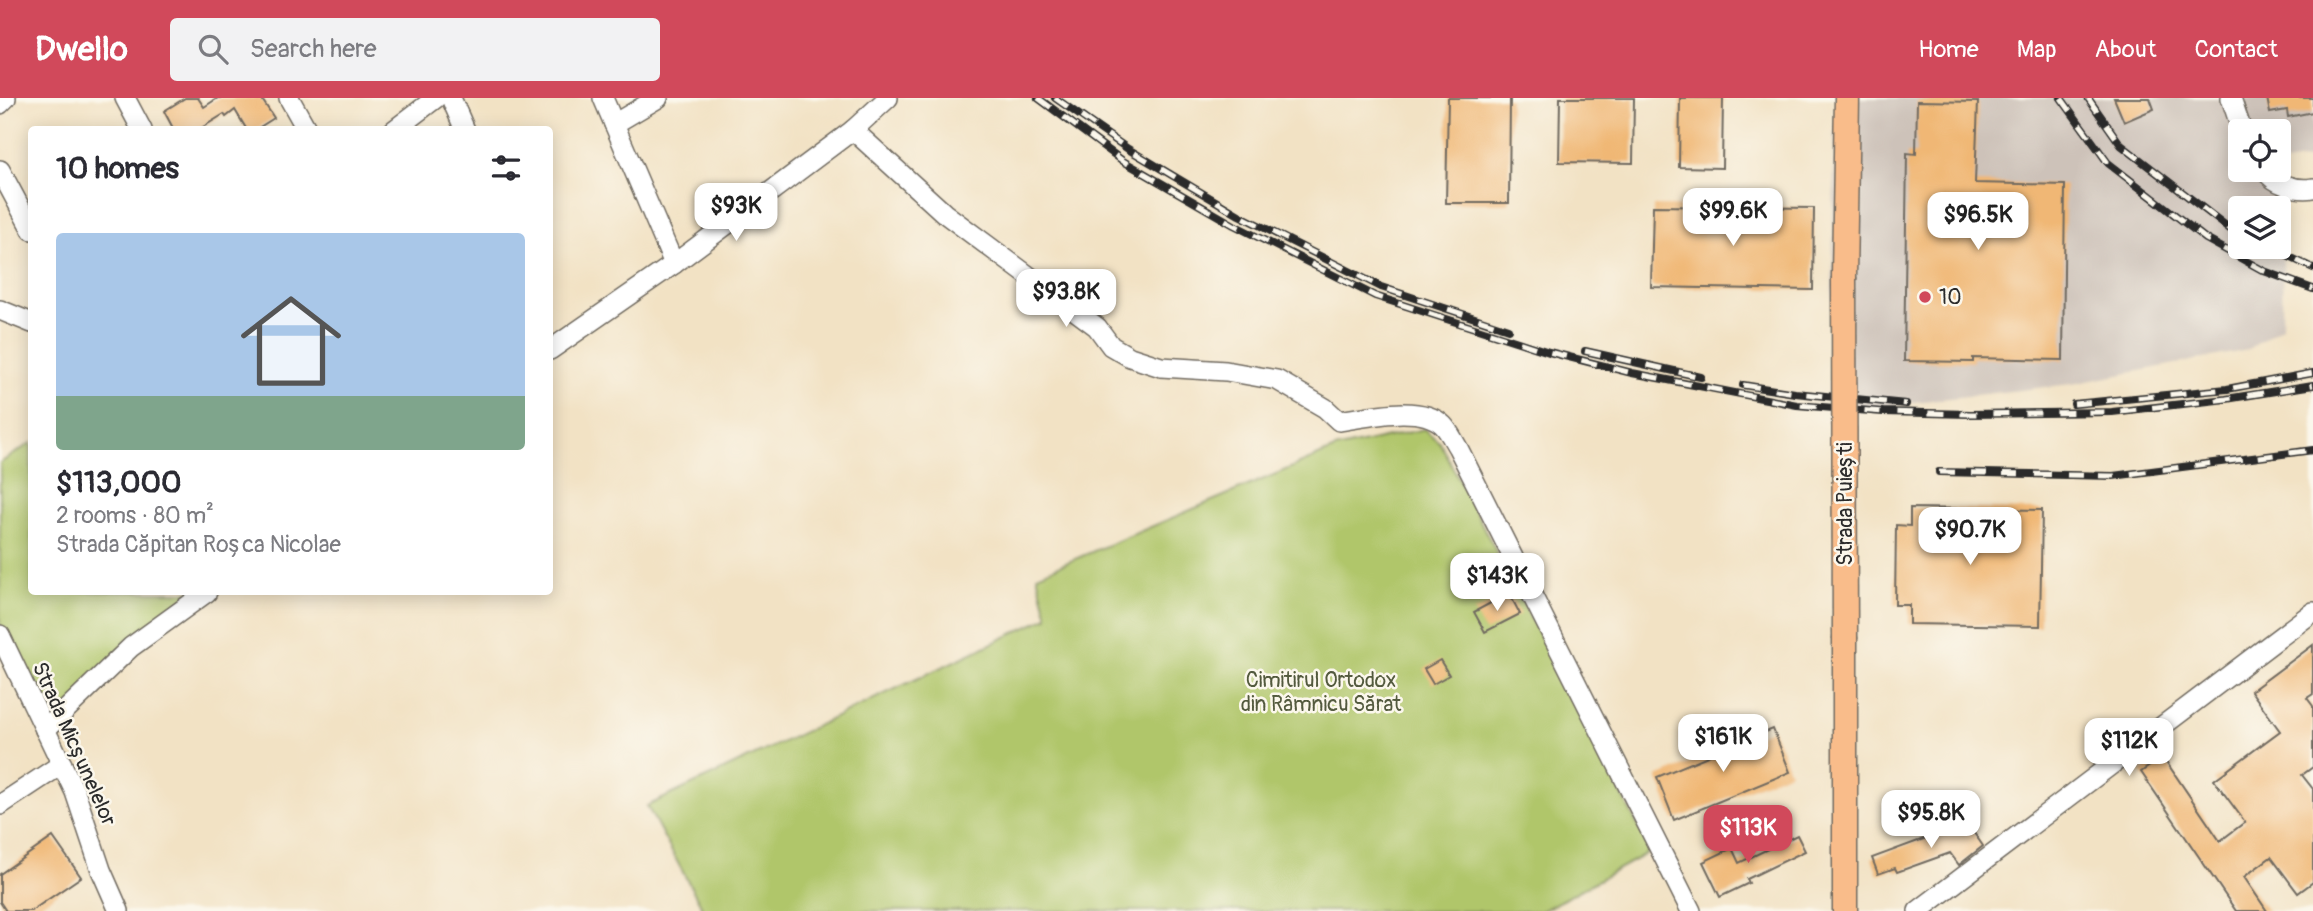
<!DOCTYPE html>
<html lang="en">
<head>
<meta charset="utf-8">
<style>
  :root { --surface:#fff; --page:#f2f2f3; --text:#2b2b33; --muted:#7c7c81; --accent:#d1495b }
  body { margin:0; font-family:Pangolin,sans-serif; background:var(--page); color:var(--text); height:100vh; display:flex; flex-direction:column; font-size:26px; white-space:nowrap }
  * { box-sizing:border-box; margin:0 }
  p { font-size:23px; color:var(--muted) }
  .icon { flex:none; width:38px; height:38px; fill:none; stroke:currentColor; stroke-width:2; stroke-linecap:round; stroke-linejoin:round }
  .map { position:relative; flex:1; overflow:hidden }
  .side { position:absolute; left:28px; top:28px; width:525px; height:469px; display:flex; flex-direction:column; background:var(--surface); border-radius:7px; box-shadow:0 4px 18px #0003 }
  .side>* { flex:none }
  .tools { position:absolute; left:2228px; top:21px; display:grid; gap:14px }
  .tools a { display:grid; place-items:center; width:63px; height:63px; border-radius:7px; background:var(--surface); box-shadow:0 4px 18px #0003; font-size:35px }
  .price { position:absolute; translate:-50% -60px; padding:0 16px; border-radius:14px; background:#fff; color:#222; font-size:23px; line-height:46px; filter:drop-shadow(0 2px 4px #0008) }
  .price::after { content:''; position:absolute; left:50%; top:42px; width:21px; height:16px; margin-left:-10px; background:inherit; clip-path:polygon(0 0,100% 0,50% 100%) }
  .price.current { background:var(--accent); color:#fff }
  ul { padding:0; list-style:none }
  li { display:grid; align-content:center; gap:14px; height:371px; padding:0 28px }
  li span { display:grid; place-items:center; height:217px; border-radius:7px; color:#555 }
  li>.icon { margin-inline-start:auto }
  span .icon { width:126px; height:126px; fill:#fffc; stroke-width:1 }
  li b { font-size:30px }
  h2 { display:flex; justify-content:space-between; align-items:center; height:84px; padding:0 28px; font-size:30px }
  header { display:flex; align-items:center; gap:42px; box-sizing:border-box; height:98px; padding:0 35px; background:var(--accent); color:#fff }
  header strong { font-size:33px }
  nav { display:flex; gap:38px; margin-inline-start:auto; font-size:24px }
  .search { width:490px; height:63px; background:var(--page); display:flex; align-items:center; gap:18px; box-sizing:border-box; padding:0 24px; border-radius:7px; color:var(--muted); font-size:26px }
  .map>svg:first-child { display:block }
  .industrial { fill:#cdc2b9; fill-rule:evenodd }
  .green { fill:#b0c66b; stroke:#6e784b; stroke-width:2 }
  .building { fill:#f0b774 }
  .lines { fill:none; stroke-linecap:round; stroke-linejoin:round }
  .minor-casing { stroke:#716b61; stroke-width:22 }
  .major-casing { stroke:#716b61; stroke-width:27 }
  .minor { stroke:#fff; stroke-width:19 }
  .major { stroke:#f9bc8a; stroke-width:24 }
  .rail-casing { stroke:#2b2b2b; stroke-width:8 }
  .rail { stroke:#fbf7ec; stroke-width:5; stroke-dasharray:16; stroke-linecap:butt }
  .major-bridge-casing { stroke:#716b61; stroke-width:27; stroke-linecap:butt }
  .major-bridge { stroke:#f9bc8a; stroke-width:24 }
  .poi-dot { fill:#d1495b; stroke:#fbf7ec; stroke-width:2.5 }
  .labels { text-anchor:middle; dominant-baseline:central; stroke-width:5; stroke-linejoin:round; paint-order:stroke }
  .poi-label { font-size:21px; fill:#2b2b2b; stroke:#fbf7ec; text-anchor:start }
  .street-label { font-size:21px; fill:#2b2b2b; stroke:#fbf7ec }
  .park-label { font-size:21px; fill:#535a3e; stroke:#fbf7ec }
</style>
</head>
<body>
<header>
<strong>Dwello</strong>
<div class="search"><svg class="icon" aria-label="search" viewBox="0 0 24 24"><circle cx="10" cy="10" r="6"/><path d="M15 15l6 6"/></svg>Search here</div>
<nav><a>Home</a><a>Map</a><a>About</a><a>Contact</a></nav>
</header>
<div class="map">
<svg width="2313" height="813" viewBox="0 0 2313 813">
  <rect width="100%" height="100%" fill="#fbf7ec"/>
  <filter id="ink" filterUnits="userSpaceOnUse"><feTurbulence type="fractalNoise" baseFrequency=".0143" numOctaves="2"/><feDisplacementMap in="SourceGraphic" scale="14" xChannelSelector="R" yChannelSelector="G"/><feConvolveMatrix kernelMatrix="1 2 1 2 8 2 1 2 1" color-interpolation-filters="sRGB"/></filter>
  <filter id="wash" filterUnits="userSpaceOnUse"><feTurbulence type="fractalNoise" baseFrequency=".00686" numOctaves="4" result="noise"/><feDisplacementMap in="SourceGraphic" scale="28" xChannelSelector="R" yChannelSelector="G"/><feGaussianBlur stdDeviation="1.57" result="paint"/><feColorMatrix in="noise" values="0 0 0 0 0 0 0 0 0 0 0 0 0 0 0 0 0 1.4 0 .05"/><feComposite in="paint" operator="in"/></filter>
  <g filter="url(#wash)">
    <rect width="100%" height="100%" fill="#f2e2c4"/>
    <path class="industrial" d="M 1835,0 L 2313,0 L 2313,60 L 2284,65 L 2282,228 L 2248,252 L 2072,286 L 1897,306 L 1835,317 L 1831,245 ZM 2240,33 L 2278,33 L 2278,72 L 2240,72 ZM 2240,110 L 2278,110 L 2278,149 L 2240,149 Z"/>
    <g class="green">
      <path d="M 1424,331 L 1440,345 L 1651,753 L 1542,813 L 704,813 L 647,708 L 1048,519 L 1037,477 L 1335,351 Z"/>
      <path d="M 31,345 L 32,494 L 207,494 L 45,632 L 0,537 L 0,365 Z"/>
    </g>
    <g id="blocks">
      <g class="building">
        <path d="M 185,0 L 198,0 L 204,9 L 218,0 L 261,0 L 274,20 L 255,32 L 247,32 L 235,12 L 226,19 L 224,16 L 198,32 L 174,32 L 164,13 Z"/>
        <path d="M 1448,0 L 1510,0 L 1509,105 L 1446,105 Z"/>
        <path d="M 1560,0 L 1634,0 L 1633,65 L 1559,64 Z"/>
        <path d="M 1680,0 L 1723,0 L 1722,70 L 1679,69 Z"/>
        <path d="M 2114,0 L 2150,0 L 2154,11 L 2124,24 Z"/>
        <path d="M 2267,0 L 2313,0 L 2313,14 L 2288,19 L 2287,12 L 2270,15 Z"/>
        <path d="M 1917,3 L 1978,4 L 1975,85 L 2065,87 L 2063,262 L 1973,260 L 1973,264 L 1904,263 L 1907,55 L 1916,56 Z"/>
        <path d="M 1653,108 L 1814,110 L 1813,192 L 1651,189 Z"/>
        <path d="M 1910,410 L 2042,412 L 2040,528 L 1909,526 L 1909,507 L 1895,507 L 1896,427 L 1910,428 Z"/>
        <path d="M 1509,495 L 1520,516 L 1485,534 L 1474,514 Z"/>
        <path d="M 2313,547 L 2313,596 L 2307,600 L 2313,608 L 2313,669 L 2302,677 L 2313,691 L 2313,784 L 2298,795 L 2271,759 L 2244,779 L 2267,813 L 2236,813 L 2141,674 L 2163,659 L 2220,743 L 2245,724 L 2214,682 L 2280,633 L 2251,593 Z"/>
        <path d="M 1440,562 L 1449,577 L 1433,586 L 1424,571 Z"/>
        <path d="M 1773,631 L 1790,674 L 1674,722 L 1657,679 Z"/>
        <path d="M 1967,725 L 1983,748 L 1959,767 L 1950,755 L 1897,774 L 1895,770 L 1878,776 L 1872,760 Z"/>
        <path d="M 1797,737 L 1805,753 L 1747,781 L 1749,785 L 1720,799 L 1703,764 L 1732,750 L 1739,765 Z"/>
        <path d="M 53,739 L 81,779 L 31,813 L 6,813 L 0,804 L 0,776 Z"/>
      </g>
    </g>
  </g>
  <g filter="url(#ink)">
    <use href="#blocks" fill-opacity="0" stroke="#716b61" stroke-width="2"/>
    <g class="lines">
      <g class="minor-casing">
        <g id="minor">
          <path d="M 125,0 L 142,32"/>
          <path d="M 289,0 L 307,32"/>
          <path d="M 451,0 L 465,32"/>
          <path d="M 603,0 L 674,166"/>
          <path d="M 2231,0 L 2242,33"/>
          <path d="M 0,6 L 6,0"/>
          <path d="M 614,26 L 658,0"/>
          <path d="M 394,32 L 436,0"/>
          <path d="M 853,32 L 944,115 L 1097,229 L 1111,248 L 1130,259 L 1161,269 L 1226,273 L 1277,282 L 1325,310 L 1339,323 C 1367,319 1421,305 1443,327 C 1449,333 1453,342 1458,350 L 1691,813"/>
          <path d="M 0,72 L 32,132"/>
          <path d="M 2265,72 C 2274,86 2296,93 2313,90"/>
          <path d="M 0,212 L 32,225"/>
          <path d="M 550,252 L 674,166 L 853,32 L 888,0"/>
          <path d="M 0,537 L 75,694 L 101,772 L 119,813"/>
          <path d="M 45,632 L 131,549 L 207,494"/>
          <path d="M 0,707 L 62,666"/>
          <path d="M 1918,813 L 2313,514"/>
        </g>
      </g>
      <g class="major-casing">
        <g id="major">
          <path d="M 1844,179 L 1847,0"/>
          <path d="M 1845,541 L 1845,813"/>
        </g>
      </g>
      <use href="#minor" class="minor"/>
      <use href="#major" class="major"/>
      <g class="rail-casing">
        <g id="rail">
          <path d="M 1038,0 L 1123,63 L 1234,127 L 1375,198 L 1549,254 L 1632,275 L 1797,307 L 1883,314 L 1970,316 L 2112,314 L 2226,301 L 2313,287"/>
          <path d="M 1055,0 L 1128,51 L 1239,117 L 1381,189 L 1508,231"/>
          <path d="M 2061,0 L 2108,65 L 2206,141 L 2264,173 L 2313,191"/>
          <path d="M 2088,0 L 2121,47 L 2230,131 L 2240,135"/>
          <path d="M 2268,149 L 2313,170"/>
          <path d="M 1585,253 L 1701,279"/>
          <path d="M 1743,287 L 1795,295 L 1906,306"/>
          <path d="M 2074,306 L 2227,291 L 2313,275"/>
          <path d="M 1939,374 L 2113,378 L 2313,352"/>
        </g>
      </g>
      <use href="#rail" class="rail"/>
      <g class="major-bridge-casing">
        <path id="major-bridge" d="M 1844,179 L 1845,541"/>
      </g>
      <use href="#major-bridge" class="major-bridge"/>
    </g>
  </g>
  <circle class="poi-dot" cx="1925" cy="199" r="7"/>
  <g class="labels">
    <g class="poi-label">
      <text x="1939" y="199">10</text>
    </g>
    <g class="street-label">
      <text transform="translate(1845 406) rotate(-90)">Strada Puiești</text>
      <text transform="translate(74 646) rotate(66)">Strada Micșunelelor</text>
    </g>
    <g class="park-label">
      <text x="1321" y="582">Cimitirul Ortodox<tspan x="1321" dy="24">din Râmnicu Sărat</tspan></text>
    </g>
  </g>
</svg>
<div class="tools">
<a><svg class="icon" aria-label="locate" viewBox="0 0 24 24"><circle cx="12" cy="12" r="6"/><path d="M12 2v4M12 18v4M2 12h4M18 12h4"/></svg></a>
<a><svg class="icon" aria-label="layers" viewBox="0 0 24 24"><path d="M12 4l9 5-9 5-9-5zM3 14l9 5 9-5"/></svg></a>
</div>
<b class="price" style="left:736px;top:145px">$93K</b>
<b class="price" style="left:1733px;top:150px">$99.6K</b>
<b class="price" style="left:1978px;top:154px">$96.5K</b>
<b class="price" style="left:1066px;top:231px">$93.8K</b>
<b class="price" style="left:1970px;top:469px">$90.7K</b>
<b class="price" style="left:1497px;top:515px">$143K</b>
<b class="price" style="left:1723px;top:676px">$161K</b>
<b class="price" style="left:2129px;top:680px">$112K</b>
<b class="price" style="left:1931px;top:752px">$95.8K</b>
<b class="price current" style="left:1748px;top:767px">$113K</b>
<section class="side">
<h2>10 homes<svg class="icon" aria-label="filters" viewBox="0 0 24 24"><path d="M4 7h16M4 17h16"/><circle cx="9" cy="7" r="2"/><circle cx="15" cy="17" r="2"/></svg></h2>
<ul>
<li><span style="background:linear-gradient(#a9c7e8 75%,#7fa58c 0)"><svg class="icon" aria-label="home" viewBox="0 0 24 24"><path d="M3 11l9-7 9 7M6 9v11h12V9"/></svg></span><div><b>$113,000</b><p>2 rooms · 80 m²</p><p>Strada Căpitan Roșca Nicolae</p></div></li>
</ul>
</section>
</div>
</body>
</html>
